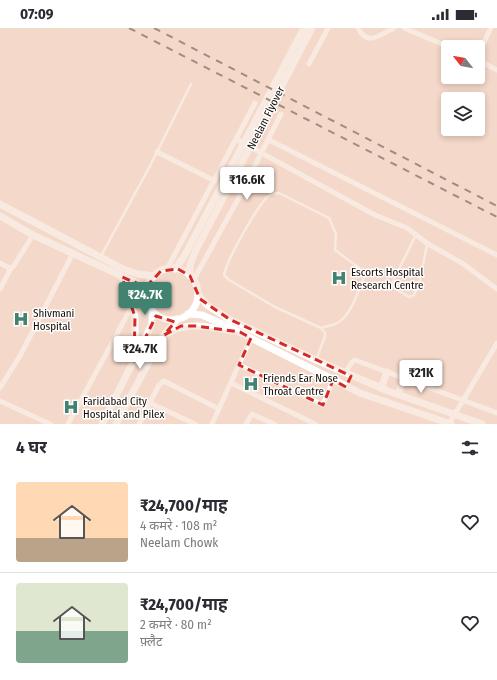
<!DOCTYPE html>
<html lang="hi">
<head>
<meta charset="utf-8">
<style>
  :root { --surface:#fff; --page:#f2f2f3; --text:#2b2b33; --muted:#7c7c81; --line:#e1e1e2; --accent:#418271 }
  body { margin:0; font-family:"Fira Sans Condensed","Noto Sans Devanagari",sans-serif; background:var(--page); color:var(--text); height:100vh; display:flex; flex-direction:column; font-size:15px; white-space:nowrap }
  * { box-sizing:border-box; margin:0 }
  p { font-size:13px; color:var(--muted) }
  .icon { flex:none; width:22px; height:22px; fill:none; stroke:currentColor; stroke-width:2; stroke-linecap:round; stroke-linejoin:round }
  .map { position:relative; height:396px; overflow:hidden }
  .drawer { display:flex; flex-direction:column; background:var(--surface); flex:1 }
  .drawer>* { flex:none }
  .needle { width:26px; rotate:301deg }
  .tools { position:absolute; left:441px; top:12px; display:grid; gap:8px }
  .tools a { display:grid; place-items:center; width:44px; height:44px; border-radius:4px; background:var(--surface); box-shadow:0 2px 6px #0003; font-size:20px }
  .price { position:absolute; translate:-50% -34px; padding:0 9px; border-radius:4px; background:#fff; color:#222; font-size:13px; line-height:26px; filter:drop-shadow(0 1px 2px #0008) }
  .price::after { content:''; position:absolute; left:50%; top:24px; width:12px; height:9px; margin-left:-6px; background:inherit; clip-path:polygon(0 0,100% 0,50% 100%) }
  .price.on { background:var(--accent); color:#fff }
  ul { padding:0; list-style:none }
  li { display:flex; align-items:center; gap:12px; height:100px; padding:0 16px }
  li+li { border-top:1px solid var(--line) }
  li span { display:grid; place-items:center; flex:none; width:112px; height:80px; border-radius:4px; color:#555 }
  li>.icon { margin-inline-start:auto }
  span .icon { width:48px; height:48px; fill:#fffc; stroke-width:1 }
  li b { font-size:17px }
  h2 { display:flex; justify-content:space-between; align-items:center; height:48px; padding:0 16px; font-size:17px }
  .status { display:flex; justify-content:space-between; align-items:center; height:28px; padding:0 20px; background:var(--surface); direction:ltr }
  .status svg { height:11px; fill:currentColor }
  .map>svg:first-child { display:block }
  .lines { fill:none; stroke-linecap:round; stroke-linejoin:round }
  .lane { stroke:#fff; stroke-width:2.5 }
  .street { stroke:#fff; stroke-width:5 }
  .secondary { stroke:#fff; stroke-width:7 }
  .rail { stroke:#3d3029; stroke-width:2; stroke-dasharray:7 7; stroke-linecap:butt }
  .marked { fill:none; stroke:#d62828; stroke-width:3; stroke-dasharray:8 5; stroke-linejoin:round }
  .labels { text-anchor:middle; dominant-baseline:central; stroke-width:3; stroke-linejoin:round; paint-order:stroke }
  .street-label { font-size:11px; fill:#130a05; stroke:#fff }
  .poi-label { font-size:11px; fill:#130a05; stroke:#fff; text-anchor:start }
</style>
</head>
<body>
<div class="status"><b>07:09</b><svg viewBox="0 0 49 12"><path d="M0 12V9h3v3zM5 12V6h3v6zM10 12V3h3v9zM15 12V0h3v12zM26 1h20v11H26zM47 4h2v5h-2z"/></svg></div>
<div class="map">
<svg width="497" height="396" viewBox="0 0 497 396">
  <rect width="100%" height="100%" fill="#f4d8c9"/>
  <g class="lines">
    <g class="lane">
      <path d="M 416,207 L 392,255 L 394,260 L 409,269 L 414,267 L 419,256 L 427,217"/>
      <path d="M 101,228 L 151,136 L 191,56"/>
      <path d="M 317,330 L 325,308 L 325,305 L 321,300 L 275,279 L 229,252 L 224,247 C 227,231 256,181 267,169 C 270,166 274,165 279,165 L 329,190 L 336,206 L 335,222 L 366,245 C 359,260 353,284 339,294 C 334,297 327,298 321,300"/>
    </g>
    <g class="street">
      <path d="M 358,0 C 368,19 379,7 394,0"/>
      <path d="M 404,0 L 449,19"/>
      <path d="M 478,26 L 491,0"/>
      <path d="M 478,32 L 497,42"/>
      <path d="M 309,36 L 328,0"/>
      <path d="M 236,111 L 375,187 L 407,200 L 428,216 L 462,235 L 497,261"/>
      <path d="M 269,112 L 497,227"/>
      <path d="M 157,124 L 215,153"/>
      <path d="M 0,235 L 9,240 L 13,239 L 33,207"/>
      <path d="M 167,241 L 255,75"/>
      <path d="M 193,253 L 237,173 L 281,86"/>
      <path d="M 0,261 L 11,240"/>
      <path d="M 239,337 L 323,377 L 333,352"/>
      <path d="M 345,345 L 352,334 L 355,332 L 497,385"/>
      <path d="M 231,355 L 315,396"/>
      <path d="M 0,360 L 21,326 L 73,225"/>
      <path d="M 0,373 L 50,396"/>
      <path d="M 150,375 L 195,396"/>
      <path d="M 68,396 L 132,278"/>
      <path d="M 139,396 L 159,357 L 164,353 L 219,381"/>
      <path d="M 212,396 L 251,310"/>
      <path d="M 246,396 L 252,386 L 274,396"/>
      <path d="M 449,396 L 497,315"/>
    </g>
    <g class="secondary">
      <path d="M 0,176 L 123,241 L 138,246 L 154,248"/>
      <path d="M 0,188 L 33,207 L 139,256 L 146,264"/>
      <circle cx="172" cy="266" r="26"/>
      <path d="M 175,241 L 185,227 L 304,0"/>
      <path d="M 190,248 L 190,237 L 195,224 L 312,0"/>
      <path d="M 122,249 L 135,289 L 135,329"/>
      <path d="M 198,266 L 207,277 L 229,291 L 316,332 L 388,363 L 482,396"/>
      <path d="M 188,286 L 202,287 L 227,298 L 360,365 L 451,396"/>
      <path d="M 168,305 C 187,293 211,299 232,303"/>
      <path d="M 381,360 L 387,344"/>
      <path d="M 398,366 L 404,351"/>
      <path d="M 102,396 L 152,296 L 152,282"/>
      <path d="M 116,396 L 161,311 L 177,291"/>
    </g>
    <g class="rail">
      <path d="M 129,0 L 497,189"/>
      <path d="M 154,0 L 497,178"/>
    </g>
  </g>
  <path d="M0 0H497V396H0ZM 178,241 L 190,248 L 200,271 L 229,291 L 351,348 L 346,359 L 333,352 L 323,377 L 239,337 L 251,310 L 240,304 L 196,298 L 181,298 L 164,307 L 175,294 L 156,288 L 134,333 L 135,289 L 122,249 L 146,259 L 161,243 Z" fill="#f4d8c9" fill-opacity=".55" fill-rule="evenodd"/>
  <path class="marked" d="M 178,241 L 190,248 L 200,271 L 229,291 L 351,348 L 346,359 L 333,352 L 323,377 L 239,337 L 251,310 L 240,304 L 196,298 L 181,298 L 164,307 L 175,294 L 156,288 L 134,333 L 135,289 L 122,249 L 146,259 L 161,243 Z"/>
  <defs>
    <g id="hospital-bare" transform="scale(1.2)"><path d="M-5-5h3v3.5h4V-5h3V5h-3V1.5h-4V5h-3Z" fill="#418271" stroke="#fff" stroke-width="2.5" paint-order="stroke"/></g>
  </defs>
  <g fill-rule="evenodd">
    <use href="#hospital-bare" x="339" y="250"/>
    <use href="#hospital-bare" x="21" y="291"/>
    <use href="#hospital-bare" x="251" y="356"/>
    <use href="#hospital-bare" x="71" y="379"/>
  </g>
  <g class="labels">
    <g class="street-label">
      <text transform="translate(266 90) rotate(-63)">Neelam Flyover</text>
    </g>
    <g class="poi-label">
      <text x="351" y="244">Escorts Hospital<tspan x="351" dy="13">Research Centre</tspan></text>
      <text x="33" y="285">Shivmani<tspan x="33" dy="13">Hospital</tspan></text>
      <text x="263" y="350">Friends Ear Nose<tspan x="263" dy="13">Throat Centre</tspan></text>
      <text x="83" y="373">Faridabad City<tspan x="83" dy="13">Hospital and Pilex</tspan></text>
    </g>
  </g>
</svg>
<div class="tools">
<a><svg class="needle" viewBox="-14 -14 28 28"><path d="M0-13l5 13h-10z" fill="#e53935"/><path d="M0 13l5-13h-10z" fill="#7c7c81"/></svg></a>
<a><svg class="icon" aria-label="layers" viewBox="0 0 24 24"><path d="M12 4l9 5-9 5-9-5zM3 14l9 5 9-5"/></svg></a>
</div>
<b class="price" style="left:247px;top:173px">₹16.6K</b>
<b class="price on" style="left:145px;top:288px">₹24.7K</b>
<b class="price" style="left:140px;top:342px">₹24.7K</b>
<b class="price" style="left:421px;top:366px">₹21K</b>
</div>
<section class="drawer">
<h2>4 घर<svg class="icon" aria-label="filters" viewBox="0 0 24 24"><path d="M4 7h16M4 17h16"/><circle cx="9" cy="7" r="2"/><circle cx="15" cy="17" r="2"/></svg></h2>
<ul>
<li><span style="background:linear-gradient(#ffd9b3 70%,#b9a48a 0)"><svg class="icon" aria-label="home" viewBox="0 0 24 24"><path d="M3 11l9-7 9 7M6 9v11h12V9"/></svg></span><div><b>₹24,700/माह</b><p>4 कमरे · 108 m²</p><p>Neelam Chowk</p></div><svg class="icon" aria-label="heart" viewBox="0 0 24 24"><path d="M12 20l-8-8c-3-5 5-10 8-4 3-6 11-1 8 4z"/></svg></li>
<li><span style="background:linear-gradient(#dfe7d0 60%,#7fa58c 0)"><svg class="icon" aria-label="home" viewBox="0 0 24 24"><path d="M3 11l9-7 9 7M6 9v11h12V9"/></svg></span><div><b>₹24,700/माह</b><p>2 कमरे · 80 m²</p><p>फ़्लैट</p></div><svg class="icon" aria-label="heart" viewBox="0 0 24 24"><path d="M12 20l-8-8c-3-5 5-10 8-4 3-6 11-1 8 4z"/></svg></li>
</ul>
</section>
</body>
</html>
